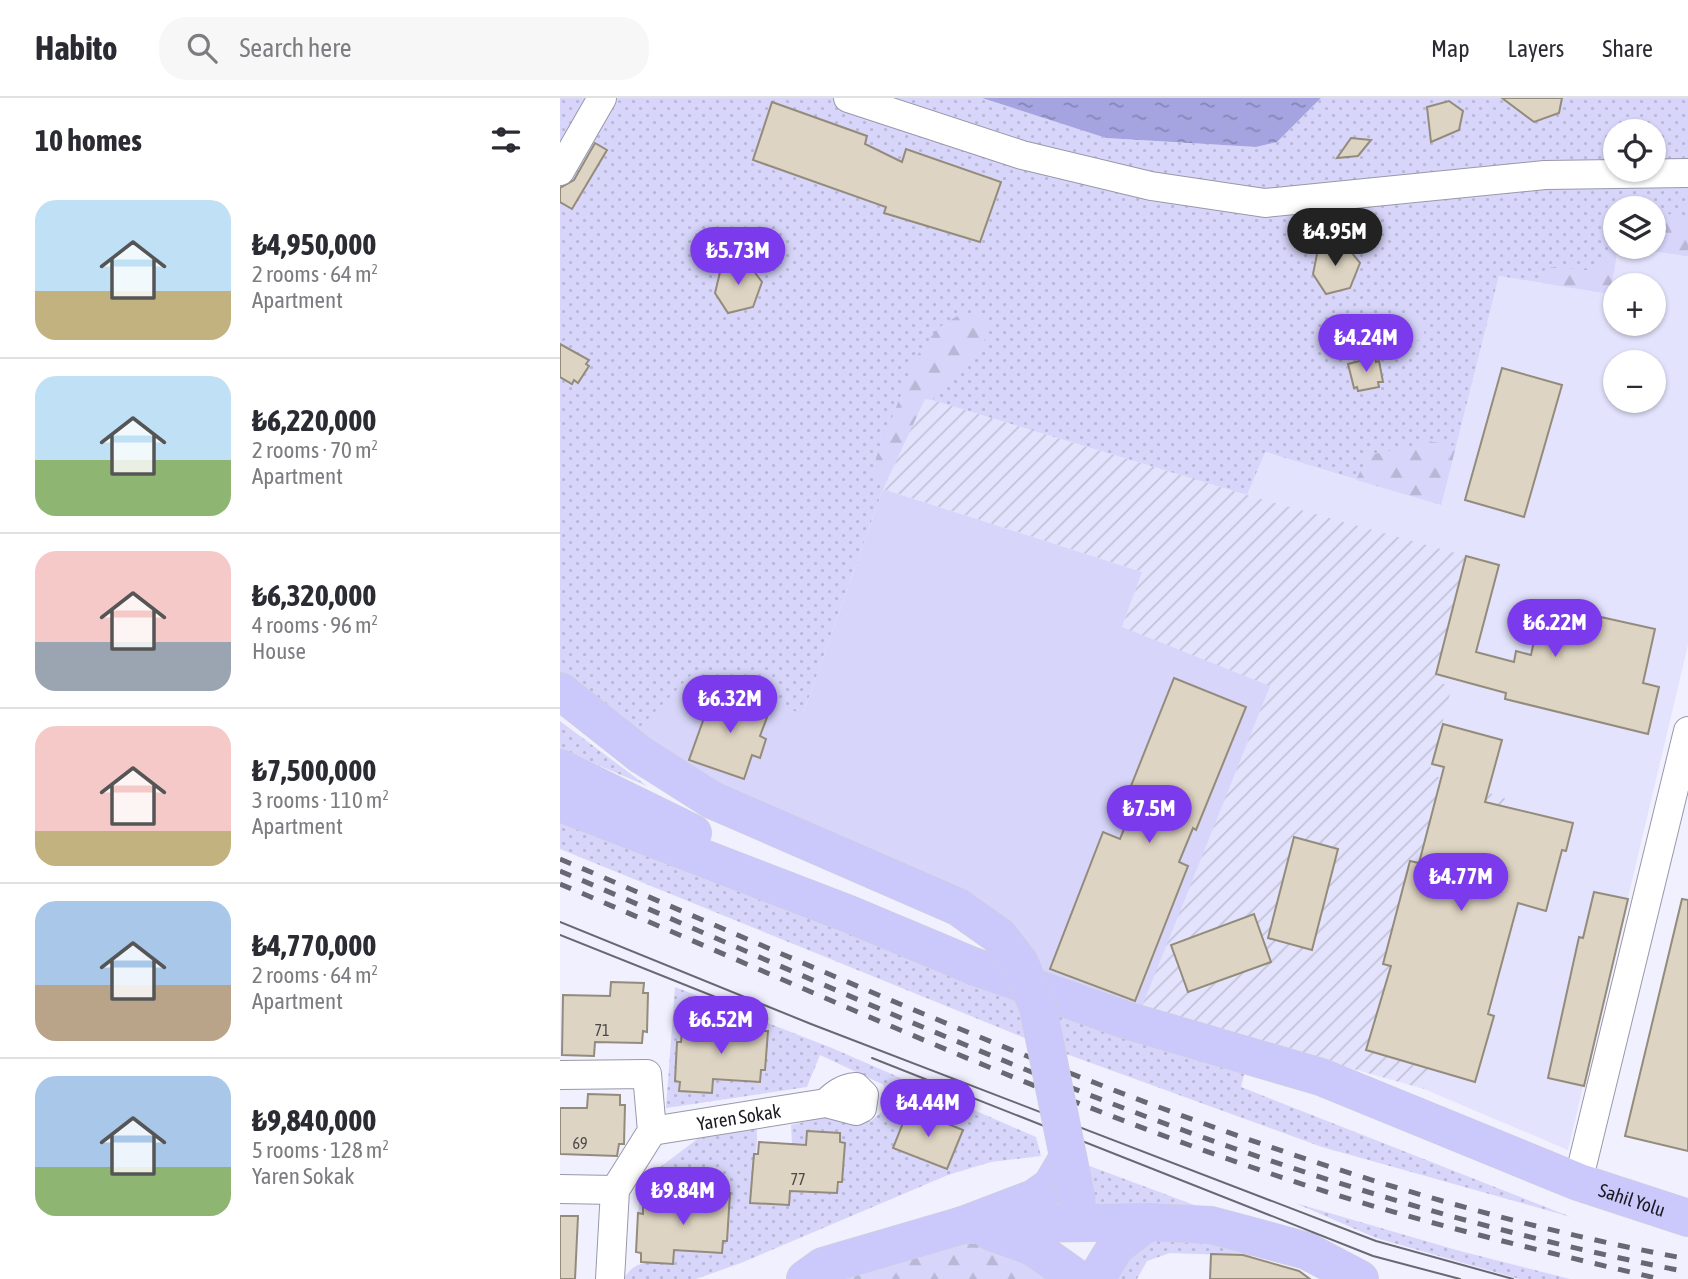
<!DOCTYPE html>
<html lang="en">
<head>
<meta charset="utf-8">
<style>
  :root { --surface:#fff; --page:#f7f7f7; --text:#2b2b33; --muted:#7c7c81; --line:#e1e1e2; --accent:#7c3aed }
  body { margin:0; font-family:"Asap Condensed",sans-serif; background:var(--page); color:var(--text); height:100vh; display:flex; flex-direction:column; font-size:26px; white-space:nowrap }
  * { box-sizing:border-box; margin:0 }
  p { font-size:23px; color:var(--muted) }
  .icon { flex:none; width:38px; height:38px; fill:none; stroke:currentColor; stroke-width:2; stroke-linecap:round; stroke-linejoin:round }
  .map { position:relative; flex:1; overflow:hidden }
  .panel { display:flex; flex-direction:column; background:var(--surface); width:560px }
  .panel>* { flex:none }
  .buttons { position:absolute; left:1043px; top:21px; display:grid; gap:14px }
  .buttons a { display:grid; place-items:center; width:63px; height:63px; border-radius:50%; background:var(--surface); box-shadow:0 2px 5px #0004; font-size:35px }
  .price { position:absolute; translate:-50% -60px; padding:0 16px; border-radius:24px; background:var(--accent); color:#fff; font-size:23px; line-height:46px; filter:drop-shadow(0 2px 4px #0008) }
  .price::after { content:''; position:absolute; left:50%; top:42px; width:21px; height:16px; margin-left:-10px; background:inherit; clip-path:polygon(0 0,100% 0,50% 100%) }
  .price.current { background:#222; color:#fff }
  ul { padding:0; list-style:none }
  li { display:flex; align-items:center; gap:21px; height:175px; padding:0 35px }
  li+li { border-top:2px solid var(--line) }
  li span { display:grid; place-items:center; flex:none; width:196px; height:140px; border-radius:21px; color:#555 }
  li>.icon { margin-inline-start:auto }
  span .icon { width:84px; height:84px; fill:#fffc; stroke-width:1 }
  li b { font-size:30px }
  h2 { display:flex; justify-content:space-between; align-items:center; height:84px; padding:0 35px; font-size:30px }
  header { display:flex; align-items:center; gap:42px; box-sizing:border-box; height:98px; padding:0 35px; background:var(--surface); border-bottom:2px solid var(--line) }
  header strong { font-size:33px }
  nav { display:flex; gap:38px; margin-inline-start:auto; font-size:24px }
  .search { width:490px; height:63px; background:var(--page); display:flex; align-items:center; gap:18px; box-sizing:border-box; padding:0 24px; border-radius:28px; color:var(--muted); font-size:26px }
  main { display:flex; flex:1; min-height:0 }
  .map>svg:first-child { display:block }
  .built { fill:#e3e3fd; fill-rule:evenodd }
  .industrial { fill:url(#industrial-furrows) }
  .grass { fill:url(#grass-dots); fill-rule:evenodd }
  .forest { fill:url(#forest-firs) }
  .pitch { fill:#d7d6fa }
  .water { fill:url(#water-ripples) }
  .building { fill:#ded4c3; stroke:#938b7b; stroke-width:2 }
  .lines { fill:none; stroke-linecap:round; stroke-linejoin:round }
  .minor-casing { stroke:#9898aa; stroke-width:30 }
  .major-casing { stroke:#d1d1d3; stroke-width:38 }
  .minor { stroke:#fff; stroke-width:28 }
  .major { stroke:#cbc8fb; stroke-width:37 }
  .tram { stroke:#696872; stroke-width:2 }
  .rail { stroke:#696872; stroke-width:5; stroke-dasharray:12 12; stroke-linecap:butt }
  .major-bridge-casing { stroke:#d1d1d3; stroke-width:38; stroke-linecap:butt }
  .major-bridge { stroke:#cbc8fb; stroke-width:37 }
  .labels { text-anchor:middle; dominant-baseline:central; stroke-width:6; stroke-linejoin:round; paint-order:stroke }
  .number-label { font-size:16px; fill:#4c484a }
  .street-label { font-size:19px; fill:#1b1a21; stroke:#fff }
</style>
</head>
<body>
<header>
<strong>Habito</strong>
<div class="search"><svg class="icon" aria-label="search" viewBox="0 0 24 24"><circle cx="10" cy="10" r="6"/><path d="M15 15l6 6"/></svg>Search here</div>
<nav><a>Map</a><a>Layers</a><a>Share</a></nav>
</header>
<main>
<section class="panel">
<h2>10 homes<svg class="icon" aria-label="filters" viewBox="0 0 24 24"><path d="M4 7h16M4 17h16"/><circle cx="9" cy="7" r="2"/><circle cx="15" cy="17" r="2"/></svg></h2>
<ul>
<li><span style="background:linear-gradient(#bfe0f5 65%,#c2b280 0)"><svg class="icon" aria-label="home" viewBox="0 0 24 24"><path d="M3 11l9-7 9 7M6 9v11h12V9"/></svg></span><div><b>₺4,950,000</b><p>2 rooms · 64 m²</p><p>Apartment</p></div></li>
<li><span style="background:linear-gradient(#bfe0f5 60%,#8fb573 0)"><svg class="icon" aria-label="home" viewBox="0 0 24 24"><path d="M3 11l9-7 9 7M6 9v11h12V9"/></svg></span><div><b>₺6,220,000</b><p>2 rooms · 70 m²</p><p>Apartment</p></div></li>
<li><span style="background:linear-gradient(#f6c9c9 65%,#9aa5b1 0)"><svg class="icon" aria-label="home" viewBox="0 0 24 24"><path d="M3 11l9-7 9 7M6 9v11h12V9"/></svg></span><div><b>₺6,320,000</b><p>4 rooms · 96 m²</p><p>House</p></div></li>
<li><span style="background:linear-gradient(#f6c9c9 75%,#c2b280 0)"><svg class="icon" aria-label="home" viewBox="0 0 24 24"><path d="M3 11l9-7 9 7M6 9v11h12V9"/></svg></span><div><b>₺7,500,000</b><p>3 rooms · 110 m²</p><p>Apartment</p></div></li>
<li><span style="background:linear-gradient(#a9c7e8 60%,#b9a48a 0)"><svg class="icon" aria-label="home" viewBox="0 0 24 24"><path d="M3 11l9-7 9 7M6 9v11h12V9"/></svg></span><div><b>₺4,770,000</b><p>2 rooms · 64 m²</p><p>Apartment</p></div></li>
<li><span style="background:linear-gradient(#a9c7e8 65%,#8fb573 0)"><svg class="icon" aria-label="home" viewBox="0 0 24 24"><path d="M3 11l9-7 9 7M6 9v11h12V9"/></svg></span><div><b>₺9,840,000</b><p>5 rooms · 128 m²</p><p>Yaren Sokak</p></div></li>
</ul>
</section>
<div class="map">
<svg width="1128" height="1181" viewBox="0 0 1128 1181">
  <defs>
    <pattern id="industrial-furrows" width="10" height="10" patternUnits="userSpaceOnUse" patternTransform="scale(1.75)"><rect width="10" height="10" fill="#e3e3fd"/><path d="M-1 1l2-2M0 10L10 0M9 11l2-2" fill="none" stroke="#c2c2d9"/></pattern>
    <pattern id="grass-dots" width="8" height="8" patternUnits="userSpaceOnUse" patternTransform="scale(1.75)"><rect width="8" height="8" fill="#d7d6fa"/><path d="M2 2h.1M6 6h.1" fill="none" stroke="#b8b7d6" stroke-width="1.8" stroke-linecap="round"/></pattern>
    <pattern id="forest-firs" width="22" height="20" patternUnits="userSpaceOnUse" patternTransform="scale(1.75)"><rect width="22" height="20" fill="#d7d6fa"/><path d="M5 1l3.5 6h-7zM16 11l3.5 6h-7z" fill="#b8b7d6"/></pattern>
    <pattern id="water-ripples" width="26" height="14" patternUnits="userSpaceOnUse" patternTransform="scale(1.75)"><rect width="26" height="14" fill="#a6a4e0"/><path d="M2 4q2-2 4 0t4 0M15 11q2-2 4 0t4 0" fill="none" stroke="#8685b5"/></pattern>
  </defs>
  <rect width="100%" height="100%" fill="#f0f0ff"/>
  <path class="built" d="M 1058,149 L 1128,158 L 1128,547 L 1008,1052 L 864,991 L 945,701 L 869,676 L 891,588 L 876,584 L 876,576 L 906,459 L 687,397 L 704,354 L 880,407 L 939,178 L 1049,196 ZM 1055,187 L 1094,187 L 1094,226 L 1055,226 ZM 1055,264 L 1094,264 L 1094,303 L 1055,303 Z"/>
  <path class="industrial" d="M 365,300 L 687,397 L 906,458 L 876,576 L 876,584 L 892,588 L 869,676 L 945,700 L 864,991 L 581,911 L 562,529 L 582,474 L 323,391 Z"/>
  <g class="grass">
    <path d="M 0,0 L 422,0 L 546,40 L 696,49 L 717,44 L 761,0 L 1128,0 L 1128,158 L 1061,149 L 1094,149 L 1094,110 L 1055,110 L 1058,149 L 1050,196 L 939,178 L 881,407 L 705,354 L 687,397 L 365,300 L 323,391 L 243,616 L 122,667 L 0,576 ZM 1055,33 L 1094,33 L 1094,72 L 1055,72 Z"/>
    <path d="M 0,623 L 87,688 L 0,651 Z"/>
    <path d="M 0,719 L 686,969 L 681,989 L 1011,1119 L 762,1049 L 487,949 L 0,751 Z"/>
    <path d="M 115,889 L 272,950 L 476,1039 L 481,1058 L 431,1064 L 388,1077 L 181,1165 L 136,1181 L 64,1181 C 75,1160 92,1165 113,1166 L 114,1148 L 167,1143 L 164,1115 L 169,1115 L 170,1105 L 132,1092 L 131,1111 L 116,1106 L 84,1104 L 83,1116 L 78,1115 L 83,1082 L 140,1039 L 196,1026 C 200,1052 191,1059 197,1084 L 192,1084 L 191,1095 L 230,1089 L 244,1093 L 277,1095 L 283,1072 L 280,1056 L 285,1056 L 285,1045 L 280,1044 L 280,1035 L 248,1033 L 246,1052 L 232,1046 L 231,1027 L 268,1018 L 311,1023 L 324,1012 L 324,987 L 260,957 L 247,989 L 106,1010 Z"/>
    <path d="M 527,1067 L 645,1111 L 536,1112 Z"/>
    <path d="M 735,1105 L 900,1153 L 1010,1181 L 959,1181 L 816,1140 Z"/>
    <path d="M 599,1132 L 718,1159 L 610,1155 L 587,1163 L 577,1181 L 548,1181 Z"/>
  </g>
  <g class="forest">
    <path d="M 1094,113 L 1128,120 L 1128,158 L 1061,149 L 1094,149 Z"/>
    <path d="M 1055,114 L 1058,149 L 1050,196 L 982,185 L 983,173 C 1000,163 1009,173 1027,172 C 1053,169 1059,143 1046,125 Z"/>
    <path d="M 404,214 L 428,223 C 430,254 392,281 373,302 L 365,301 L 323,391 L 315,378 L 316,360 L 356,259 L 378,230 Z"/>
    <path d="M 868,343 L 896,348 L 881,407 L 796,382 L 808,358 C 828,351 848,352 868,343 Z"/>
    <path d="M 419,1144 L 499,1181 L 280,1181 L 390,1146 Z"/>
  </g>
  <g class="pitch">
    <path d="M 855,213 L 866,239 L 844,248 L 833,222 Z"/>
    <path d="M 323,391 L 582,474 L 562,529 L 710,588 L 581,911 L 482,876 L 458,837 L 418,801 L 220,718 L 141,681 L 76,633 L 131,577 L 243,616 Z"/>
  </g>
  <path class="water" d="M 422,0 L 761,0 L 717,44 L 696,49 L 546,40 Z"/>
  <g class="building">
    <path d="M 942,0 L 1002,0 L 999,15 L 974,24 Z"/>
    <path d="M 889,3 L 903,13 L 899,32 L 871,44 L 867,9 Z"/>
    <path d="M 212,4 L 307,38 L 305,46 L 342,64 L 346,51 L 441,84 L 420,144 L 324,115 L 326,109 L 193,62 Z"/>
    <path d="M 791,40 L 811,42 L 798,58 L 777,60 Z"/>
    <path d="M 35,45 L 47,52 L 12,111 L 0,104 L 0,90 L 14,82 Z"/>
    <path d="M 784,145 L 800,165 L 790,190 L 766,196 L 753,176 L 758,151 Z"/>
    <path d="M 187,164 L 202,184 L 193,209 L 168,215 L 155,195 L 161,170 Z"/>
    <path d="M 0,246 L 29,262 L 26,266 L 29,268 L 18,285 L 14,282 L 12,286 L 0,279 Z"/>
    <path d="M 815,259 L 816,264 L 819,263 L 823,284 L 818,284 L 819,289 L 798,293 L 797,289 L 794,290 L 788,266 Z"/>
    <path d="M 942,270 L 1002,287 L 964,419 L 905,402 Z"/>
    <path d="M 906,458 L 939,467 L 916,554 L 954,564 L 956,553 L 971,557 L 982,506 L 1095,531 L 1083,585 L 1099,589 L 1088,636 L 945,601 L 946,595 L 876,576 Z"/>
    <path d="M 614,580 L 686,609 L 636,732 L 633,730 L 619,764 L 628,768 L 575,903 L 490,871 L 543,734 L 560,741 L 574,707 L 565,703 Z"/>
    <path d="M 154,592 L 210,611 L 200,638 L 206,641 L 200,660 L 192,657 L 184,681 L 129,662 Z"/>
    <path d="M 883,626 L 942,642 L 925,704 L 1013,725 L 1006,753 L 1002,752 L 986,813 L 958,805 L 928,916 L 934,918 L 915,984 L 806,952 L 831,868 L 823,866 L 850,763 L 859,765 L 884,669 L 872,666 Z"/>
    <path d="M 734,739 L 778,751 L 752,852 L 708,840 Z"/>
    <path d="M 1034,794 L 1068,801 L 1024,988 L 988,980 L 1019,839 L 1023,840 Z"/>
    <path d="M 1122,801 L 1128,802 L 1128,1053 L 1065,1038 Z"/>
    <path d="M 694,816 L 711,864 L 628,894 L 611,847 Z"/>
    <path d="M 51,884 L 84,885 L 83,895 L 88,895 L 87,934 L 83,933 L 82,945 L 35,944 L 34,958 L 2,957 L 3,897 L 50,898 Z"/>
    <path d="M 170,921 L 203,923 L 202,933 L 208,933 L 205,972 L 201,972 L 200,984 L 153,981 L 152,995 L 119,993 L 120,984 L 115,983 L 117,944 L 121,944 L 122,933 L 169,936 Z"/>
    <path d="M 28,996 L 60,997 L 60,1007 L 65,1007 L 64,1046 L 59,1046 L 57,1058 L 0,1056 L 0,1010 L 27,1010 Z"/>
    <path d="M 349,1010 L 403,1032 L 387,1071 L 333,1050 Z"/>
    <path d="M 247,1033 L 280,1035 L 280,1044 L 285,1045 L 282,1084 L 278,1084 L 277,1095 L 230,1093 L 229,1107 L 190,1105 L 194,1056 L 198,1056 L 199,1044 L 246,1047 Z"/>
    <path d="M 132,1092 L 170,1095 L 167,1143 L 163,1143 L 162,1155 L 114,1152 L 113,1166 L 81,1164 L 81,1155 L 76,1154 L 78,1115 L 83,1116 L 83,1104 L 131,1107 Z"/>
    <path d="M 0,1118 L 18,1118 L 15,1181 L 0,1181 Z"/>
    <path d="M 651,1156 L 683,1157 L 739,1173 L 750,1181 L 650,1181 Z"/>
  </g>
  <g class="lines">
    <g class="minor-casing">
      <g id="minor">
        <path d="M 288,0 L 462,57 L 591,88 L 705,105 L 985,77 L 1128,75"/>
        <path d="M 0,73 L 42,0"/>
        <path d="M 0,977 L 87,976 L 92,1033 L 55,1092 L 50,1181"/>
        <path id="s1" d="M 92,1033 L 266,1005 L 296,1013 L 302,1010 L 304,997 L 296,989 C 283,990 275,996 266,1005"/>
        <path d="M 1018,1084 L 1128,633"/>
        <path d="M 0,1091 L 55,1092"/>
      </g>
    </g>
    <g class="major-casing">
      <g id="major">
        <path d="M 0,593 L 81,657"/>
        <path d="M 0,670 L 133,735"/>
        <path id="s2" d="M 0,705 L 289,816 L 413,868 L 566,922 L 761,979 L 1018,1084 L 1128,1120"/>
        <path d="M 403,1127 L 588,1124 L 651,1127 L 747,1153 L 800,1181"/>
        <path d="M 431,1134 L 473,1149 L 518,1181"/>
        <path d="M 245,1181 L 263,1168 L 403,1127 L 474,1100 L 491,1088 L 508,1059"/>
        <path d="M 536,1181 L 556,1148 L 588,1124"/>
      </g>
    </g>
    <use href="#minor" class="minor"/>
    <use href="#major" class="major"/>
    <g class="tram">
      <path d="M 0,824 L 251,926 L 816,1143 L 953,1181"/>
      <path d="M 0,837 L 198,916"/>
      <path d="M 312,960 L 813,1158 L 900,1181"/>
    </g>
    <g class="rail">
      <path d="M 0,761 C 368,917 733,1088 1128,1161"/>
      <path d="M 0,773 C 174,847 346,925 522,994 C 718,1071 921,1134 1128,1174"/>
      <path d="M 0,786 C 254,893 507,1012 770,1095 C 879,1129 990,1155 1100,1181"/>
    </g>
    <g class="major-bridge-casing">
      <path id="major-bridge" d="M 81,657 L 152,702 L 398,809 L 439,838 L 460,865 L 478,910 L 517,1103"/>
    </g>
    <use href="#major-bridge" class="major-bridge"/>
  </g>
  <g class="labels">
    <g class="number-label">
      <text x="42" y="932">71</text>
      <text x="20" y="1045">69</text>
      <text x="238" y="1081">77</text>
    </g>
    <g class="street-label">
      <text stroke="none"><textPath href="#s1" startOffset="88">Yaren Sokak</textPath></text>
      <text stroke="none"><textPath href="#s2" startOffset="1144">Sahil Yolu</textPath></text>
    </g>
  </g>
</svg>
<div class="buttons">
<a><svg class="icon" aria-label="locate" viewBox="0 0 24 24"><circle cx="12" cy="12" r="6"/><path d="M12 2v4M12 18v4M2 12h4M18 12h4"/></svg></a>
<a><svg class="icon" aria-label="layers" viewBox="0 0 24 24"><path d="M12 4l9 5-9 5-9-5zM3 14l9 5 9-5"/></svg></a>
<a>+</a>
<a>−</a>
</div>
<b class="price current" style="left:775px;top:170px">₺4.95M</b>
<b class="price" style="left:178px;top:189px">₺5.73M</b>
<b class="price" style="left:806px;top:276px">₺4.24M</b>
<b class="price" style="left:995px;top:561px">₺6.22M</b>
<b class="price" style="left:170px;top:637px">₺6.32M</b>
<b class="price" style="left:589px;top:747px">₺7.5M</b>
<b class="price" style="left:901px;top:815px">₺4.77M</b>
<b class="price" style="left:161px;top:958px">₺6.52M</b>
<b class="price" style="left:368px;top:1041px">₺4.44M</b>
<b class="price" style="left:123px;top:1129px">₺9.84M</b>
</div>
</main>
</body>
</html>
